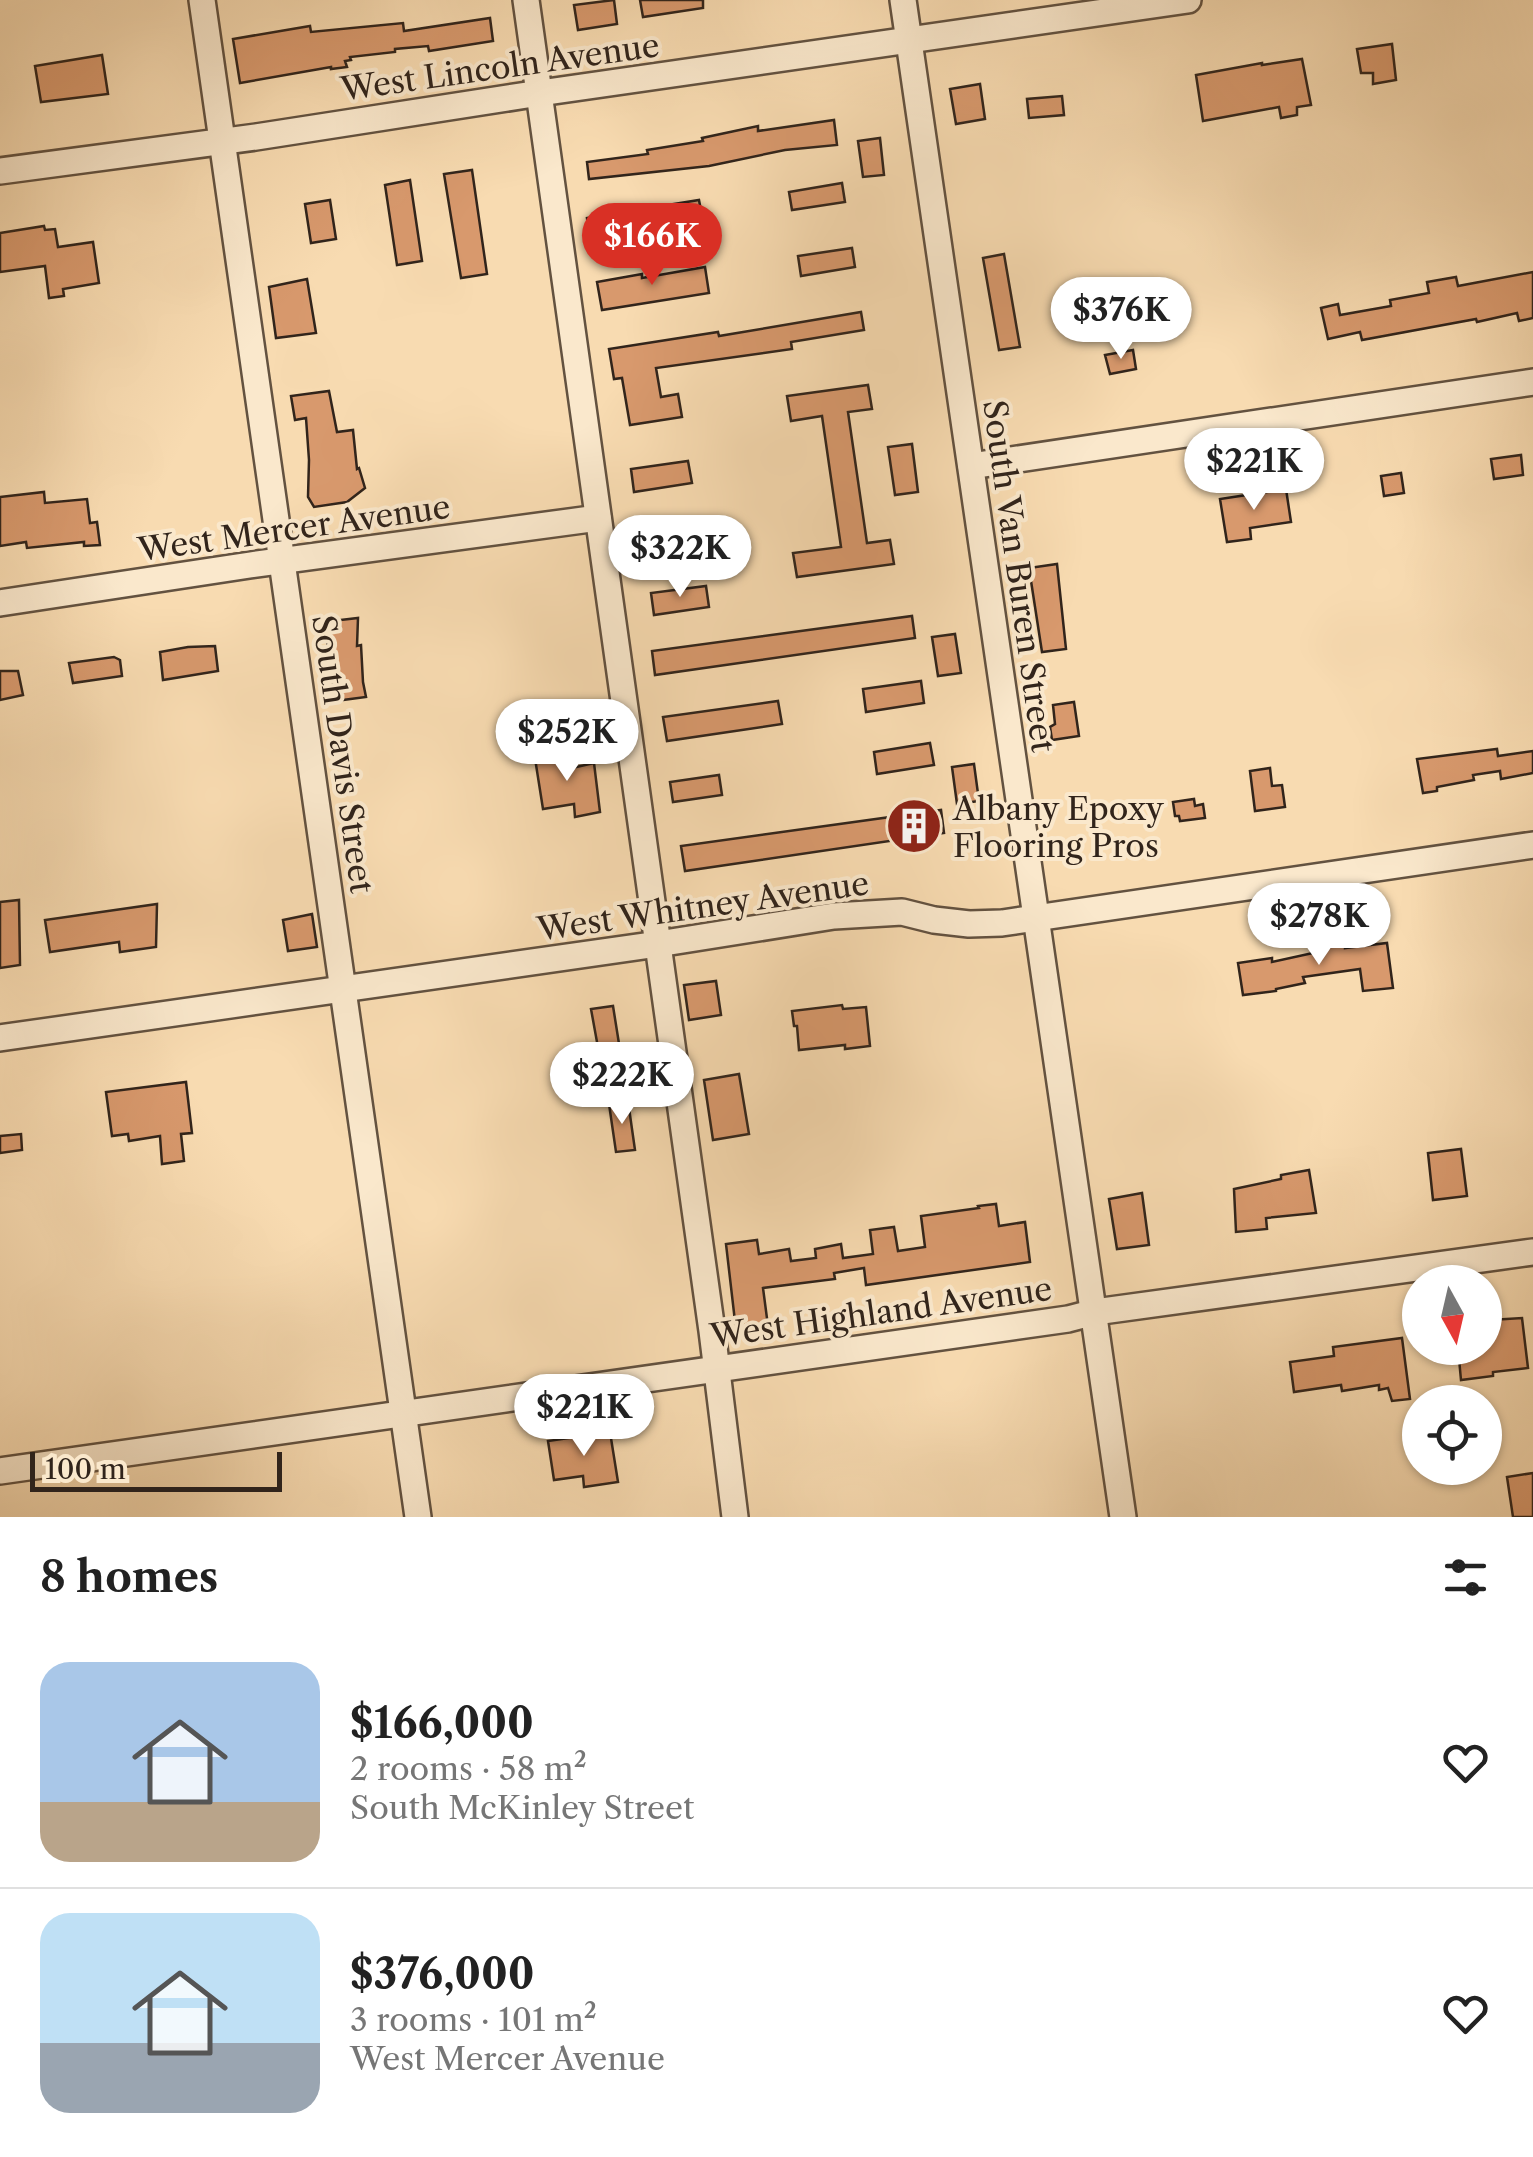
<!DOCTYPE html>
<html lang="en">
<head>
<meta charset="utf-8">
<style>
  :root { --surface:#fff; --page:#f6f6f6; --text:#222; --muted:#767676; --line:#e0e0e0; --accent:#d93025 }
  body { margin:0; font-family:"Libre Caslon Text",serif; background:var(--page); color:var(--text); height:100vh; display:flex; flex-direction:column; font-size:38px; white-space:nowrap }
  * { box-sizing:border-box; margin:0 }
  p { font-size:32px; color:var(--muted) }
  .icon { flex:none; width:55px; height:55px; fill:none; stroke:currentColor; stroke-width:2; stroke-linecap:round; stroke-linejoin:round }
  .map { position:relative; height:1517px; overflow:hidden }
  .details { display:flex; flex-direction:column; background:var(--surface); flex:1 }
  .details>* { flex:none }
  .needle { width:65px; rotate:172deg }
  .fabs { position:absolute; left:1402px; top:1265px; display:grid; gap:20px }
  .fabs a { display:grid; place-items:center; width:100px; height:100px; border-radius:50%; background:var(--surface); box-shadow:0 2px 8px #0004; font-size:50px }
  .scale { position:absolute; left:30px; bottom:25px; width:252px; box-sizing:border-box; padding-left:10px; border:5px solid #31241b; border-top:0; font-size:28px; line-height:35px; white-space:nowrap; color:#31241b; -webkit-text-stroke:8px #fae8cc; paint-order:stroke }
  .price { position:absolute; translate:-50% -85px; padding:0 22px; border-radius:35px; background:#fff; color:#222; font-size:32px; line-height:65px; filter:drop-shadow(0 2px 5px #0008) }
  .price::after { content:''; position:absolute; left:50%; top:60px; width:30px; height:22px; margin-left:-15px; background:inherit; clip-path:polygon(0 0,100% 0,50% 100%) }
  .price.current { background:var(--accent); color:#fff }
  ul { padding:0; list-style:none }
  li { display:flex; align-items:center; gap:30px; height:250px; padding:0 40px }
  li+li { border-top:2px solid var(--line) }
  li span { display:grid; place-items:center; flex:none; width:280px; height:200px; border-radius:30px; color:#555 }
  li>.icon { margin-inline-start:auto }
  span .icon { width:120px; height:120px; fill:#fffc; stroke-width:1 }
  li b { font-size:42px }
  h2 { display:flex; justify-content:space-between; align-items:center; height:120px; padding:0 40px; font-size:42px }
  .map>svg:first-child { display:block }
  .building { fill:#d8996d; stroke:#31241b; stroke-width:2.5 }
  .lines { fill:none; stroke-linecap:round; stroke-linejoin:round }
  .minor-casing { stroke:#635240; stroke-width:30 }
  .minor { stroke:#fae8cc; stroke-width:25 }
  .labels { text-anchor:middle; dominant-baseline:central; stroke-width:8; stroke-linejoin:round; paint-order:stroke }
  .street-label { font-size:32px; fill:#31241b; stroke:#fae8cc }
  .poi-label { font-size:32px; fill:#31241b; stroke:#fae8cc; text-anchor:start }
</style>
</head>
<body>
<div class="map">
<svg width="1533" height="1517" viewBox="0 0 1533 1517">
  <rect width="100%" height="100%" fill="#f8dbb1"/>
  <filter id="stains"><feTurbulence type="fractalNoise" baseFrequency=".002" numOctaves="4"/><feColorMatrix values="0 0 0 0 .2 0 0 0 0 .09 0 0 0 0 .02 0 0 0 .5 -.17"/></filter>
  <radialGradient id="worn" r=".72"><stop offset=".6" stop-color="#630" stop-opacity="0"/><stop offset="1" stop-color="#630" stop-opacity=".3"/></radialGradient>
  <g class="building">
    <path d="M 614,0 L 617,24 L 578,30 L 574,5 Z"/>
    <path d="M 640,0 L 703,0 L 703,8 L 643,17 Z"/>
    <path d="M 490,18 L 493,41 L 429,51 L 428,46 L 395,49 L 395,52 L 350,57 L 351,60 L 345,61 L 347,67 L 331,69 L 331,67 L 240,83 L 233,39 L 310,26 L 311,32 L 403,23 L 404,31 Z"/>
    <path d="M 1392,44 L 1396,80 L 1373,84 L 1373,73 L 1361,73 L 1357,49 Z"/>
    <path d="M 102,55 L 108,94 L 41,102 L 35,66 Z"/>
    <path d="M 1302,59 L 1311,105 L 1297,107 L 1297,115 L 1281,118 L 1279,107 L 1203,121 L 1196,75 L 1262,63 L 1262,65 Z"/>
    <path d="M 980,84 L 985,119 L 956,124 L 950,89 Z"/>
    <path d="M 1062,96 L 1064,115 L 1029,118 L 1027,99 Z"/>
    <path d="M 834,120 L 837,145 L 785,150 L 709,166 L 589,179 L 587,162 L 648,154 L 647,150 L 703,141 L 702,138 L 758,126 L 758,131 Z"/>
    <path d="M 880,138 L 884,175 L 863,177 L 858,141 Z"/>
    <path d="M 472,170 L 487,274 L 461,278 L 444,174 Z"/>
    <path d="M 410,180 L 422,261 L 397,265 L 385,185 Z"/>
    <path d="M 842,183 L 845,202 L 792,210 L 789,192 Z"/>
    <path d="M 330,200 L 336,239 L 311,243 L 305,204 Z"/>
    <path d="M 699,200 L 704,227 L 590,244 L 587,218 Z"/>
    <path d="M 44,226 L 45,230 L 55,229 L 58,247 L 93,242 L 99,283 L 63,289 L 64,296 L 49,298 L 45,266 L 0,272 L 0,233 Z"/>
    <path d="M 852,248 L 855,267 L 801,276 L 798,256 Z"/>
    <path d="M 1004,254 L 1020,347 L 999,350 L 983,258 Z"/>
    <path d="M 705,267 L 709,293 L 602,310 L 597,282 L 642,274 L 642,278 Z"/>
    <path d="M 1533,272 L 1533,318 L 1519,321 L 1517,313 L 1477,322 L 1476,319 L 1362,340 L 1360,332 L 1328,339 L 1321,308 L 1338,304 L 1340,315 L 1391,306 L 1390,300 L 1429,293 L 1427,282 L 1456,277 L 1458,286 Z"/>
    <path d="M 307,279 L 316,333 L 276,338 L 269,287 Z"/>
    <path d="M 861,312 L 864,330 L 791,342 L 792,349 L 656,368 L 661,397 L 678,394 L 682,417 L 630,425 L 622,378 L 614,379 L 609,349 L 718,332 L 719,336 Z"/>
    <path d="M 1133,350 L 1136,369 L 1110,374 L 1105,355 Z"/>
    <path d="M 868,385 L 872,409 L 848,412 L 867,543 L 890,540 L 894,564 L 797,577 L 793,553 L 841,547 L 822,416 L 791,421 L 787,396 Z"/>
    <path d="M 329,391 L 337,432 L 353,430 L 357,469 L 359,468 L 365,488 L 347,502 L 314,507 L 308,497 L 309,460 L 306,418 L 295,420 L 291,396 Z"/>
    <path d="M 912,444 L 918,492 L 895,495 L 888,447 Z"/>
    <path d="M 1521,455 L 1523,475 L 1494,479 L 1491,459 Z"/>
    <path d="M 688,461 L 692,483 L 634,492 L 631,469 Z"/>
    <path d="M 1401,473 L 1404,493 L 1384,496 L 1381,476 Z"/>
    <path d="M 1286,489 L 1291,522 L 1250,528 L 1251,539 L 1227,542 L 1220,499 Z"/>
    <path d="M 44,492 L 45,503 L 87,499 L 90,523 L 97,522 L 100,545 L 84,546 L 84,542 L 27,548 L 26,542 L 0,546 L 0,497 Z"/>
    <path d="M 697,519 L 700,541 L 643,549 L 640,527 Z"/>
    <path d="M 1057,564 L 1066,649 L 1042,652 L 1029,568 Z"/>
    <path d="M 706,586 L 709,607 L 654,615 L 651,593 Z"/>
    <path d="M 912,616 L 915,638 L 655,675 L 652,651 Z"/>
    <path d="M 358,618 L 357,646 L 361,645 L 363,682 L 366,697 L 335,701 L 329,652 L 323,622 Z"/>
    <path d="M 955,634 L 961,673 L 938,676 L 932,637 Z"/>
    <path d="M 215,646 L 218,671 L 163,680 L 160,652 L 188,647 Z"/>
    <path d="M 114,657 L 120,660 L 122,676 L 73,683 L 69,663 Z"/>
    <path d="M 0,671 L 18,671 L 23,695 L 0,700 Z"/>
    <path d="M 921,681 L 924,703 L 866,712 L 863,689 Z"/>
    <path d="M 778,701 L 782,724 L 667,741 L 663,717 Z"/>
    <path d="M 1074,702 L 1079,736 L 1052,740 L 1050,727 L 1055,724 L 1053,705 Z"/>
    <path d="M 930,743 L 934,765 L 877,774 L 874,752 Z"/>
    <path d="M 1497,749 L 1498,756 L 1533,751 L 1533,773 L 1501,779 L 1500,771 L 1473,775 L 1474,780 L 1437,787 L 1437,791 L 1423,793 L 1417,759 Z"/>
    <path d="M 555,750 L 558,764 L 570,762 L 572,768 L 594,763 L 600,812 L 575,817 L 574,804 L 543,809 L 534,752 Z"/>
    <path d="M 974,764 L 979,801 L 957,804 L 952,767 Z"/>
    <path d="M 1270,768 L 1272,786 L 1282,785 L 1285,807 L 1255,811 L 1250,771 Z"/>
    <path d="M 719,775 L 722,795 L 673,802 L 670,782 Z"/>
    <path d="M 1194,799 L 1195,806 L 1203,804 L 1205,818 L 1180,821 L 1179,816 L 1175,816 L 1173,802 Z"/>
    <path d="M 941,810 L 944,833 L 685,871 L 681,846 Z"/>
    <path d="M 19,900 L 20,965 L 0,968 L 0,902 Z"/>
    <path d="M 157,904 L 156,947 L 120,952 L 119,942 L 50,952 L 45,920 Z"/>
    <path d="M 312,914 L 317,947 L 288,951 L 283,920 Z"/>
    <path d="M 1387,943 L 1393,988 L 1363,991 L 1360,969 L 1303,977 L 1305,983 L 1276,989 L 1276,991 L 1243,995 L 1238,963 L 1272,958 L 1272,962 L 1313,953 L 1313,949 L 1345,945 L 1345,948 Z"/>
    <path d="M 716,981 L 721,1015 L 689,1020 L 684,985 Z"/>
    <path d="M 842,1005 L 843,1009 L 866,1007 L 870,1046 L 845,1049 L 845,1045 L 799,1050 L 797,1026 L 794,1026 L 792,1011 Z"/>
    <path d="M 613,1006 L 620,1050 L 599,1053 L 591,1009 Z"/>
    <path d="M 633,1062 L 636,1086 L 614,1089 L 611,1064 Z"/>
    <path d="M 739,1074 L 749,1134 L 713,1140 L 704,1080 Z"/>
    <path d="M 186,1082 L 192,1133 L 181,1134 L 184,1161 L 162,1164 L 160,1136 L 129,1141 L 128,1134 L 112,1136 L 106,1092 Z"/>
    <path d="M 628,1101 L 635,1150 L 616,1152 L 609,1104 Z"/>
    <path d="M 21,1134 L 22,1150 L 0,1153 L 0,1136 Z"/>
    <path d="M 1461,1149 L 1467,1196 L 1433,1200 L 1428,1153 Z"/>
    <path d="M 1309,1170 L 1316,1213 L 1266,1218 L 1267,1229 L 1236,1232 L 1234,1189 L 1281,1179 L 1281,1175 Z"/>
    <path d="M 1142,1193 L 1149,1245 L 1117,1249 L 1109,1199 Z"/>
    <path d="M 996,1204 L 999,1226 L 1025,1222 L 1030,1262 L 866,1285 L 864,1268 L 834,1273 L 835,1279 L 763,1288 L 768,1326 L 736,1330 L 726,1244 L 757,1240 L 759,1254 L 789,1249 L 791,1261 L 816,1258 L 815,1249 L 841,1244 L 843,1258 L 873,1254 L 870,1230 L 894,1227 L 898,1251 L 925,1247 L 921,1216 L 979,1208 L 978,1206 Z"/>
    <path d="M 1522,1318 L 1528,1368 L 1493,1372 L 1493,1376 L 1461,1380 L 1458,1348 L 1485,1348 L 1485,1326 L 1492,1326 L 1491,1320 Z"/>
    <path d="M 1402,1338 L 1410,1399 L 1392,1401 L 1388,1388 L 1379,1390 L 1379,1385 L 1342,1391 L 1341,1385 L 1294,1392 L 1290,1362 L 1334,1356 L 1333,1347 Z"/>
    <path d="M 610,1432 L 618,1482 L 584,1487 L 583,1476 L 554,1480 L 548,1441 Z"/>
    <path d="M 1533,1473 L 1533,1517 L 1513,1517 L 1507,1477 Z"/>
  </g>
  <g class="lines">
    <g class="minor-casing">
      <g id="minor">
        <path d="M 202,0 L 418,1517"/>
        <path d="M 526,0 L 712,1331 L 735,1517"/>
        <path d="M 903,0 L 1123,1517"/>
        <path d="M 0,171 L 256,137 L 540,93 L 1188,0"/>
        <path d="M 971,466 L 1533,382"/>
        <path d="M 0,603 L 250,565 L 598,518"/>
        <path d="M 0,1038 L 658,944 L 834,916 L 902,912 L 934,920 L 969,924 L 1002,923 L 1533,845"/>
        <path d="M 0,1471 L 1068,1319 L 1095,1312 L 1533,1252"/>
      </g>
    </g>
    <use href="#minor" class="minor"/>
  </g>
  <defs>
    <g id="building-disc" transform="scale(2.875)"><circle r="9.5" fill="#8f2418" stroke="#fae8cc"/><path d="M-4-6H4V6H1V3H-1V6H-4ZM-2.5-4.3h1.7v1.8h-1.7ZM.8-4.3h1.7v1.8H.8ZM-2.5-1h1.7V.8h-1.7ZM.8-1h1.7V.8H.8Z" fill="#fff"/></g>
  </defs>
  <g fill-rule="evenodd">
    <use href="#building-disc" x="914" y="826"/>
  </g>
  <g class="labels">
    <g class="street-label">
      <text transform="translate(500 67) rotate(-8)">West Lincoln Avenue</text>
      <text transform="translate(294 528) rotate(-8)">West Mercer Avenue</text>
      <text transform="translate(1019 576) rotate(82)">South Van Buren Street</text>
      <text transform="translate(343 754) rotate(82)">South Davis Street</text>
      <text transform="translate(703 906) rotate(-8)">West Whitney Avenue</text>
      <text transform="translate(881 1312) rotate(-8)">West Highland Avenue</text>
    </g>
    <g class="poi-label">
      <text x="953" y="808">Albany Epoxy<tspan x="953" dy="37">Flooring Pros</tspan></text>
    </g>
  </g>
  <rect width="100%" height="100%" filter="url(#stains)"/>
  <rect width="100%" height="100%" fill="url(#worn)"/>
</svg>
<div class="fabs">
<a><svg class="needle" viewBox="-14 -14 28 28"><path d="M0-13l5 13h-10z" fill="#e53935"/><path d="M0 13l5-13h-10z" fill="#767676"/></svg></a>
<a><svg class="icon" aria-label="locate" viewBox="0 0 24 24"><circle cx="12" cy="12" r="6"/><path d="M12 2v4M12 18v4M2 12h4M18 12h4"/></svg></a>
</div>
<div class="scale">100 m</div>
<b class="price current" style="left:652px;top:288px">$166K</b>
<b class="price" style="left:1121px;top:362px">$376K</b>
<b class="price" style="left:1254px;top:513px">$221K</b>
<b class="price" style="left:680px;top:600px">$322K</b>
<b class="price" style="left:567px;top:784px">$252K</b>
<b class="price" style="left:1319px;top:968px">$278K</b>
<b class="price" style="left:622px;top:1127px">$222K</b>
<b class="price" style="left:584px;top:1459px">$221K</b>
</div>
<section class="details">
<h2>8 homes<svg class="icon" aria-label="filters" viewBox="0 0 24 24"><path d="M4 7h16M4 17h16"/><circle cx="9" cy="7" r="2"/><circle cx="15" cy="17" r="2"/></svg></h2>
<ul>
<li><span style="background:linear-gradient(#a9c7e8 70%,#b9a48a 0)"><svg class="icon" aria-label="home" viewBox="0 0 24 24"><path d="M3 11l9-7 9 7M6 9v11h12V9"/></svg></span><div><b>$166,000</b><p>2 rooms · 58 m²</p><p>South McKinley Street</p></div><svg class="icon" aria-label="heart" viewBox="0 0 24 24"><path d="M12 20l-8-8c-3-5 5-10 8-4 3-6 11-1 8 4z"/></svg></li>
<li><span style="background:linear-gradient(#bfe0f5 65%,#9aa5b1 0)"><svg class="icon" aria-label="home" viewBox="0 0 24 24"><path d="M3 11l9-7 9 7M6 9v11h12V9"/></svg></span><div><b>$376,000</b><p>3 rooms · 101 m²</p><p>West Mercer Avenue</p></div><svg class="icon" aria-label="heart" viewBox="0 0 24 24"><path d="M12 20l-8-8c-3-5 5-10 8-4 3-6 11-1 8 4z"/></svg></li>
</ul>
</section>
</body>
</html>
